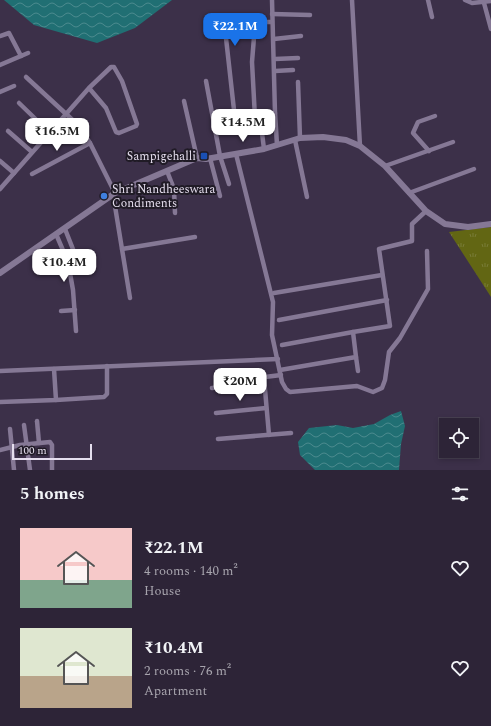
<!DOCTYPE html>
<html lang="en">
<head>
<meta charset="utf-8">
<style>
  :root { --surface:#2d2437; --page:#352c3f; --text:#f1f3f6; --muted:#a7a4ad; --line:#484152; --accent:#1a73e8 }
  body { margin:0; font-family:Spectral,serif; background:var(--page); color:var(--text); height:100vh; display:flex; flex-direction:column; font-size:15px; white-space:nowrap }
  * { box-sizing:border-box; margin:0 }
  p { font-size:13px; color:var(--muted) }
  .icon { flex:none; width:22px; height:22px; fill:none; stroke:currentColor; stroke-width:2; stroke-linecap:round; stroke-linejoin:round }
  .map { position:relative; height:470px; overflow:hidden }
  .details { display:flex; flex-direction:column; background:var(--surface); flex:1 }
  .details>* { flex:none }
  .controls { position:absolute; left:439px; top:418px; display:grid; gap:8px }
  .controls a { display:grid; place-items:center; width:40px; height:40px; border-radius:0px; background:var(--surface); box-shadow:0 2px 6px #0003,0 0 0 1px var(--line); font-size:20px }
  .scale { position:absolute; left:12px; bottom:10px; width:80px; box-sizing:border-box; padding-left:4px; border:2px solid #e5deee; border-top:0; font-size:11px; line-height:14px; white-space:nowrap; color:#e5deee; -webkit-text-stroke:3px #201b26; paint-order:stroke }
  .price { position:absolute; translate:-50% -34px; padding:0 9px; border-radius:8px; background:#fff; color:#222; font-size:13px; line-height:26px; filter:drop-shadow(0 1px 2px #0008) }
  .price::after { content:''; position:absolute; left:50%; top:24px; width:12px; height:9px; margin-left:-6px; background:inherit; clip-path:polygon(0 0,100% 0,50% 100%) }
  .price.selected { background:var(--accent); color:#fff }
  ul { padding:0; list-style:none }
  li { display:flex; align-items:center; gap:12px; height:100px; padding:0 20px }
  li span { display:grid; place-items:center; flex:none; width:112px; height:80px; border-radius:0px; color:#555 }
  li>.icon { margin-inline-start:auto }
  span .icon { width:48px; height:48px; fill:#fffc; stroke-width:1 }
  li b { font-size:17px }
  h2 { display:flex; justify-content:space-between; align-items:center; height:48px; padding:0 20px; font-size:17px }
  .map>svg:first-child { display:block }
  .park { fill:url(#park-tufts) }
  .water { fill:url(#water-waves) }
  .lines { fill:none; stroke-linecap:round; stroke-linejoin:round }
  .minor { stroke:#857895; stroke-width:4.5 }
  .tertiary { stroke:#857895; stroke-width:6 }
  .transit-dot { fill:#1a4fb4; stroke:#201b26; stroke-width:1.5 }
  .shop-dot { fill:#3f7fe0; stroke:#201b26; stroke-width:1.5 }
  .labels { text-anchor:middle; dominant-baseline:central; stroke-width:4; stroke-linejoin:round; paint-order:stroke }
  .poi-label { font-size:12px; fill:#e5deee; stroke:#201b26; text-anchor:end }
</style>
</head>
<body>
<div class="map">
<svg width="491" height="470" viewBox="0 0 491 470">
  <defs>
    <pattern id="park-tufts" width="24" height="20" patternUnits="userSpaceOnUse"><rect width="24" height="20" fill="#626613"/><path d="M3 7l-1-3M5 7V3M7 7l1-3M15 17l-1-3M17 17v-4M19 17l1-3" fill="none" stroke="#787b36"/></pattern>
    <pattern id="water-waves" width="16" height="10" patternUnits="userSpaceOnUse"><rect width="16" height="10" fill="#206f73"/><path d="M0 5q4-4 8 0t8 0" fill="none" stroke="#4b8a8e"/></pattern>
  </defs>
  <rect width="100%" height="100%" fill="#3c3049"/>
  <path class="park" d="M 491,227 L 491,297 L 449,232 Z"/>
  <g class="water">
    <path d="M 4,0 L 172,0 L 135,28 L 97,43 L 34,25 Z"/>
    <path d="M 401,411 L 405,426 L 401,444 L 399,470 L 315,470 L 300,455 L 298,442 L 309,428 L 337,425 L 353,428 L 374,424 L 390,415 Z"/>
  </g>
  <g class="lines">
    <g class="minor">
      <path d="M 352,0 L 360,146"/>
      <path d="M 428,0 L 432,17"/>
      <path d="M 465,0 L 472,3 L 491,1"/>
      <path d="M 484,3 L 491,29"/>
      <path d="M 272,14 L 310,15"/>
      <path d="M 224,20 L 235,119 L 239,121 L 272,117 L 275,113 L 272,0"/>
      <path d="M 0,36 L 9,33 L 21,56"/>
      <path d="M 274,39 L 301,36"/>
      <path d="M 275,59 L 298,58"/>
      <path d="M 0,65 L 28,53"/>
      <path d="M 275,71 L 293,70"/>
      <path d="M 26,77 L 78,125 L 90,143 L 115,193"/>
      <path d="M 206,81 L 220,156 L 229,184"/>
      <path d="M 298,82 L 300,138"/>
      <path d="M 0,92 L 14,86"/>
      <path d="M 184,101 L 197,158"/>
      <path d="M 19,103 L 50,133"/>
      <path d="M 275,113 L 277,145"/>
      <path d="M 260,117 L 264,149"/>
      <path d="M 255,118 L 252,62 L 255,25 L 257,22 L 272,22"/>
      <path d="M 8,131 L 32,152"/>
      <path d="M 295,140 L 307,197"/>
      <path d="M 429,151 L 413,133 L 418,122 L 435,116"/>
      <path d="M 236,154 L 273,302 L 272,335 L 282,382 L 286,389 L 290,392 L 357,386 L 373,392 L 382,388 L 385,380 L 389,352 L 400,338 L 428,289 L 427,251"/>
      <path d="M 210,158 L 220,196"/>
      <path d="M 0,161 L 14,173"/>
      <path d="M 385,166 L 453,142"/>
      <path d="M 167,171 L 174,189 L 175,213"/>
      <path d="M 32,174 L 90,143"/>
      <path d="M 0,189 L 89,88 L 111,67 L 114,67 L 122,81 L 137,124 L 136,126 L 119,133 L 116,132 L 106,108 L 89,88"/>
      <path d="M 409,193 L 474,169"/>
      <path d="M 113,194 L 130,298"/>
      <path d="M 65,229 L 82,272"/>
      <path d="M 56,234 L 68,262 L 73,290 L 76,331"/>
      <path d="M 122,249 L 195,237"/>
      <path d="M 274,293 L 382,275"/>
      <path d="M 61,311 L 75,310"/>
      <path d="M 279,320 L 387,300"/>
      <path d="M 282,345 L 353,332"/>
      <path d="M 356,357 L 358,371"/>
      <path d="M 280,370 L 356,357 L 353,332 L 390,326 L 379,249 L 412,241 L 412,224 L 426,211"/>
      <path d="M 0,371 L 278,359"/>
      <path d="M 212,388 L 264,383"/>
      <path d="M 56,400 L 104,397 L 107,394 L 107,366"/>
      <path d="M 0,402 L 56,400 L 54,369"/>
      <path d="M 216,413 L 266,408"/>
      <path d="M 37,421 L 39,443"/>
      <path d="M 24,425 L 30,470"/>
      <path d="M 10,429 L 14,470"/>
      <path d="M 269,435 L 264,378 L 265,377 L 281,375"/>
      <path d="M 218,439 L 291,433"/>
      <path d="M 0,450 L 20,445 L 50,442 L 52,445 L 52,470"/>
    </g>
    <path class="tertiary" d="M 0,273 L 115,193 L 197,158 L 206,159 L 264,149 L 300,138 L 323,137 L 346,140 L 360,146 L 385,166 L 426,211 L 445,224 L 468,227 L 491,224"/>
  </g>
  <rect class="transit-dot" x="200" y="152" width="8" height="8" rx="2"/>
  <circle class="shop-dot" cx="104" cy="196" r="4"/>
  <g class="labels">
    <g class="poi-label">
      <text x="196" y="156">Sampigehalli</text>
      <text x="112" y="189" text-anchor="start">Shri Nandheeswara<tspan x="112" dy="14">Condiments</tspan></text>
    </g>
  </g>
</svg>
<div class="controls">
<a><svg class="icon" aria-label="locate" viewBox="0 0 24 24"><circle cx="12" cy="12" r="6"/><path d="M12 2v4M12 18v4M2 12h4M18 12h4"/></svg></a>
</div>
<div class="scale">100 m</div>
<b class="price selected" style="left:235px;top:47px">₹22.1M</b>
<b class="price" style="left:243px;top:143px">₹14.5M</b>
<b class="price" style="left:57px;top:152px">₹16.5M</b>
<b class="price" style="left:64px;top:283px">₹10.4M</b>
<b class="price" style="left:240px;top:402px">₹20M</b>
</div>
<section class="details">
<h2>5 homes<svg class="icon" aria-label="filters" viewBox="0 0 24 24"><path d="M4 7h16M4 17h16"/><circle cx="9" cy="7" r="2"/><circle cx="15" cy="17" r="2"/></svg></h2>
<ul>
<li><span style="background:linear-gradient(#f6c9c9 65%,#7fa58c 0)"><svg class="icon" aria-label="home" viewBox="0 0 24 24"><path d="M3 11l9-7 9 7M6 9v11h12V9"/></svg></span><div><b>₹22.1M</b><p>4 rooms · 140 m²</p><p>House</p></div><svg class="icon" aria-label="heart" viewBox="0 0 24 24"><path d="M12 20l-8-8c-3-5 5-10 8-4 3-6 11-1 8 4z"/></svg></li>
<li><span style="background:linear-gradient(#dfe7d0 60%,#b9a48a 0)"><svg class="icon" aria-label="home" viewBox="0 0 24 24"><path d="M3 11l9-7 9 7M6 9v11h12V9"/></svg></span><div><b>₹10.4M</b><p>2 rooms · 76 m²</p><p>Apartment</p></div><svg class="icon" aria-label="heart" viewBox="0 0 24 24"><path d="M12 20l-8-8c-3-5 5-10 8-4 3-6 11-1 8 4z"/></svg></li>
</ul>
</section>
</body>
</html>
